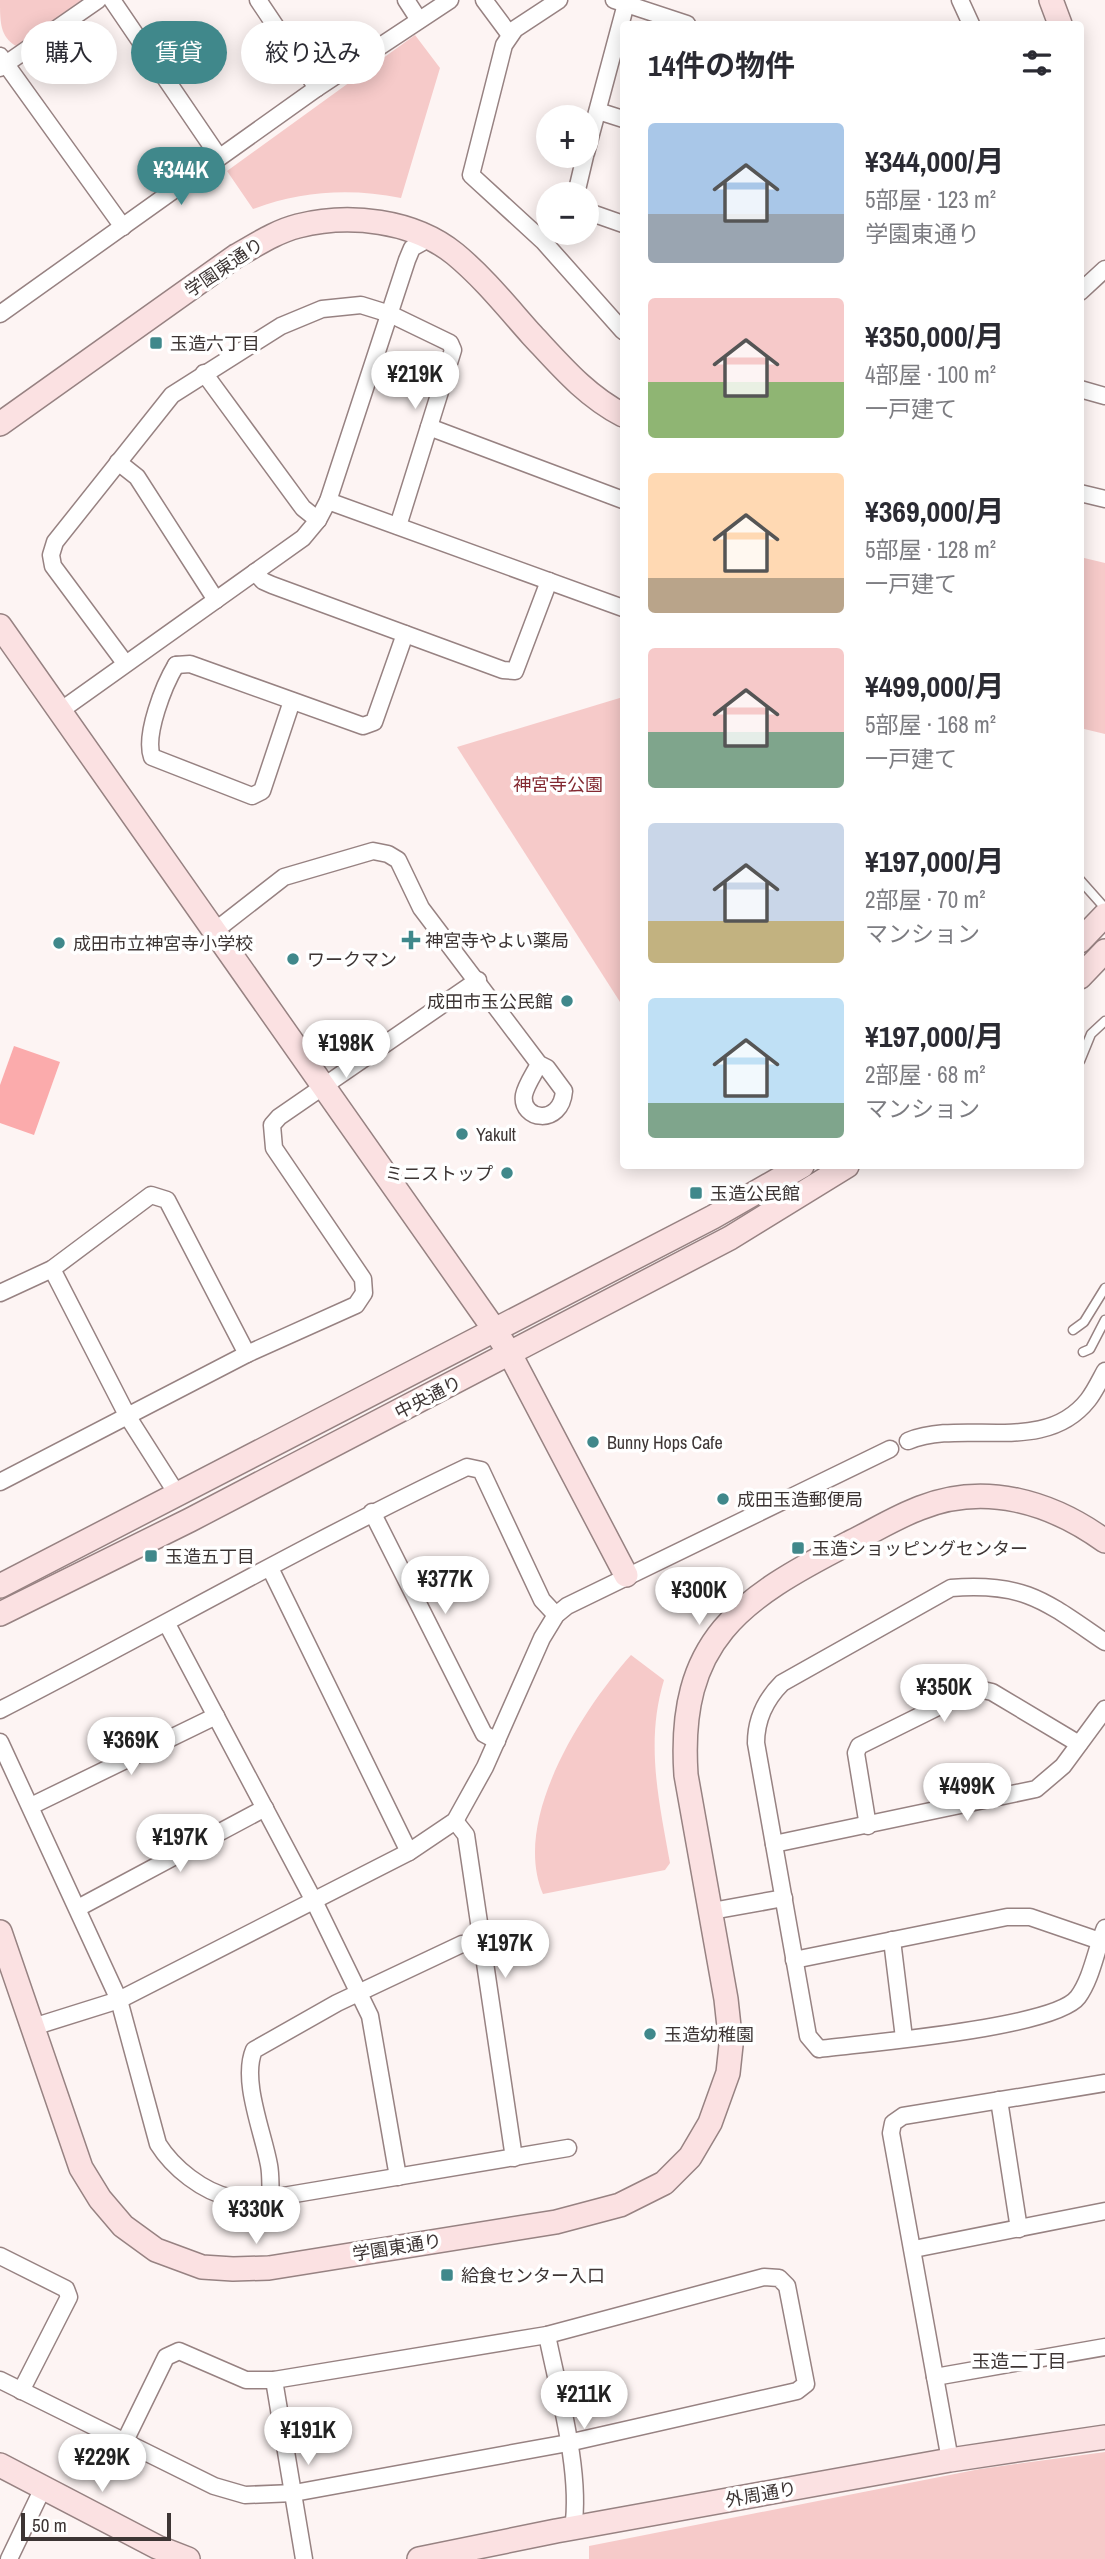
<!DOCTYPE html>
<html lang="ja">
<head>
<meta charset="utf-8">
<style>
  :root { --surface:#fff; --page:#f7f7f7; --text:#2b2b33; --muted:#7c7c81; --accent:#40888b }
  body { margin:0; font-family:"Archivo Narrow","Noto Sans JP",sans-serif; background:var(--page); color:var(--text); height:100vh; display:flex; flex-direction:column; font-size:26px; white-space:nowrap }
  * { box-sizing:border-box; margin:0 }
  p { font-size:23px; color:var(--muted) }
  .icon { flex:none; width:38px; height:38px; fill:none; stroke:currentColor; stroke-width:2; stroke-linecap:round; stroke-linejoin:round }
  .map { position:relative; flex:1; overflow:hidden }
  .details { position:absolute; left:620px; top:21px; width:464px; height:1148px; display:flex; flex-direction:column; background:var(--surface); border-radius:7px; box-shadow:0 4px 18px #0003 }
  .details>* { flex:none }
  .guide { position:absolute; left:21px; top:21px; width:494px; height:63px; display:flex; gap:14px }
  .buttons { position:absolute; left:536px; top:105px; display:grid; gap:14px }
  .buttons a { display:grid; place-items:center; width:63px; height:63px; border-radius:50%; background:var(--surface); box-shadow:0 4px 18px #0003; font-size:35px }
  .scale { position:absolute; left:21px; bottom:18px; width:150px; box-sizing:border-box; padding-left:7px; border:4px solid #3d3534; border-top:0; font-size:19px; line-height:24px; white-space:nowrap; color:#3d3534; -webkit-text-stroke:5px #fff; paint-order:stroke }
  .price { position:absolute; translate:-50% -60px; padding:0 16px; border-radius:24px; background:#fff; color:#222; font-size:23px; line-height:46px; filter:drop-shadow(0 2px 4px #0008) }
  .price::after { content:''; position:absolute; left:50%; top:42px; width:21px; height:16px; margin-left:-10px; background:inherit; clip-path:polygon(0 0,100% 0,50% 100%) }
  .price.active { background:var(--accent); color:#fff }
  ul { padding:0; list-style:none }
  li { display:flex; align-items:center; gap:21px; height:175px; padding:0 28px }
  li span { display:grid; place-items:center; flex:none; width:196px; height:140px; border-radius:7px; color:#555 }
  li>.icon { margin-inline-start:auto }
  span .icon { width:84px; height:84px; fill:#fffc; stroke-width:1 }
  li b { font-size:30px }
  h2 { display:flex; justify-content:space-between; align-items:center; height:84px; padding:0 28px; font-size:30px }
  .chip { padding:0 24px; border-radius:32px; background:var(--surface); box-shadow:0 4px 18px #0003; font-size:24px; line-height:63px }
  .chip.active { background:var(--accent); color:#fff }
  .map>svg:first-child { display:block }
  .green { fill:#f6cac9 }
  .water { fill:#fbabac }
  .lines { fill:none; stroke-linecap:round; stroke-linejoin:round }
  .lane-casing { stroke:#978282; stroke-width:11 }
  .street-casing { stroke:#978282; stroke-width:19 }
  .secondary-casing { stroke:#978282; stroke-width:26 }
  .lane { stroke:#fff; stroke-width:8 }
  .street { stroke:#fff; stroke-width:16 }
  .secondary { stroke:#fbe1e2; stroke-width:23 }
  .poi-dot { fill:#40888b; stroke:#fff; stroke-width:2.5 }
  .labels { text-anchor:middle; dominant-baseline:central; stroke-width:7; stroke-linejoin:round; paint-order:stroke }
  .street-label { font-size:18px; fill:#3d3534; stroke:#fff }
  .poi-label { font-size:18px; fill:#3d3534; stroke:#fff; text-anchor:start }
  .park-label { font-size:18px; fill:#832931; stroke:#fff }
  .neighbourhood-label { font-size:19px; fill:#3d3534; stroke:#fff }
</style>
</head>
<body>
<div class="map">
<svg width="1105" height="2559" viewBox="0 0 1105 2559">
  <rect width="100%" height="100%" fill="#fdf4f3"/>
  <g class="green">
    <path d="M 0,0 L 82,0 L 16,46 C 0,37 0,22 0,0 Z"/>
    <path d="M 415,35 L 440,68 L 401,198 C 350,188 302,191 253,209 L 227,171 Z"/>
    <path d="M 1080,557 L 1105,563 L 1105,734 L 1080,728 Z"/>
    <path d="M 623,697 L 623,1001 L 620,1002 L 457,747 Z"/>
    <path d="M 631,1655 L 664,1680 C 645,1743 659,1801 670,1863 L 665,1870 L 543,1894 C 511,1820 582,1710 631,1655 Z"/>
    <path d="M 1105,2452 L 1105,2559 L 589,2559 L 589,2546 L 980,2469 Z"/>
  </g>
  <path class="water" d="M 14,1046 L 60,1062 L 34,1135 L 0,1123 L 0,1085 Z"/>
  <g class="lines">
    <g class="lane-casing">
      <g id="lane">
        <path d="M 1080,880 L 1105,908"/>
        <path d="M 1080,1061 L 1091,1034 L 1105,1021"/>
        <path d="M 1073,1330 L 1084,1322 L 1105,1288"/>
        <path d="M 1083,1352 L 1090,1349 L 1105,1320"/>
      </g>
    </g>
    <g class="street-casing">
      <g id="street">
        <path d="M 112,0 L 219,157"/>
        <path d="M 258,0 L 317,88"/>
        <path d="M 406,0 L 419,20"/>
        <path d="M 484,0 L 510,35"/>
        <path d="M 559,0 L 515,29 L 504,45 L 471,175 L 543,241 L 623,331"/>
        <path d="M 614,0 L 687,24"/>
        <path d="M 960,0 L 971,24"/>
        <path d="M 0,56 L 123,227"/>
        <path d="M 0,68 L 98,0"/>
        <path d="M 598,111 L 623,119"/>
        <path d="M 586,153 L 627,0"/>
        <path d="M 576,194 L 585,156"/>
        <path d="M 586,211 L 623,224"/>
        <path d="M 1080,292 L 1105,269"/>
        <path d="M 0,314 L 317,88 L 450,0"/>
        <path d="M 204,373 L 303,508 L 318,520"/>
        <path d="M 1080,389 L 1105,396"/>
        <path d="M 429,427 L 623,500"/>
        <path d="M 118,462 L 137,477 L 216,600"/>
        <path d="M 1080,493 L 1105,499"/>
        <path d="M 328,501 L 623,608"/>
        <path d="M 255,572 L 263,581 L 272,585 L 503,670 L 515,671 L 549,581"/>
        <path d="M 125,663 L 53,566 L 51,555 L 55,542 L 172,395 L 281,326 L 322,309 L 361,305 L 390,314 L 450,343 L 453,350 L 398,526"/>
        <path d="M 176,665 C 164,685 144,735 152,757 L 252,796 L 262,791 L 292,701"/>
        <path d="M 176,665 L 190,664 L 363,726 L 374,722 L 405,634"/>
        <path d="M 60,711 L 303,538 L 318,520 L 328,501 L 407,260 L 412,248 L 430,238"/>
        <path d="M 216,930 L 284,877 L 373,851 L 388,854 L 398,860 L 421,908 L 539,1064 L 547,1068 L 564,1091 C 561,1127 520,1120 524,1095 C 526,1085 534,1074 539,1064"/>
        <path d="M 52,1269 L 128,1417 L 177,1494"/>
        <path d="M 0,1293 L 52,1269 L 151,1195 L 167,1200 L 247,1354"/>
        <path d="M 908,1441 C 964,1418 1044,1456 1088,1400 C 1095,1391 1100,1380 1105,1371"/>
        <path d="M 0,1482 L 247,1354 L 356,1305 L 364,1293 L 363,1279 L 274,1148 L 272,1125 L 279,1117 L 478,980"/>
        <path d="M 372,1512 L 484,1734 L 497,1741"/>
        <path d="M 270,1568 L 409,1852"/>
        <path d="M 167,1624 L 314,1901 L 370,2016 L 398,2177"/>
        <path d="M 1105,1642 C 1046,1602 1026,1582 951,1588 L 782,1683 C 766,1699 756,1720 756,1743 L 808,2036 L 819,2049 C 865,2043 1055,2028 1078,1997 C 1092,1978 1096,1949 1105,1928"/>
        <path d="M 0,1710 C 156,1630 309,1542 467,1467 L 481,1470 L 542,1600 L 556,1615"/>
        <path d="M 0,1742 L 119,2000 L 158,2144 C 173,2168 203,2192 232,2198 C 244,2200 258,2198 271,2198 L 568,2148"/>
        <path d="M 31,1806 L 216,1716"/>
        <path d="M 455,1821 L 466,1835 L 514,2158"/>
        <path d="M 868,1826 L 856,1753 L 859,1746 L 964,1694 L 978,1689 L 992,1692 L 1079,1744"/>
        <path d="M 774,1844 L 1036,1789 L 1063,1766 L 1105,1709"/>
        <path d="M 78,1908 L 265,1808"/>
        <path d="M 712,1911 L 784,1898"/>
        <path d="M 892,1940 L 904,2038"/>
        <path d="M 794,1960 L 1007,1917 L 1030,1917 L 1100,1941"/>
        <path d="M 33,2027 L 119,2000 L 409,1852 L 455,1821 L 485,1767 L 542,1638 L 556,1615 L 567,1606 L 890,1449"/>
        <path d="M 999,2100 L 1019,2229"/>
        <path d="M 271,2198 C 270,2187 271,2175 269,2165 C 263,2132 241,2080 254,2050 L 337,2003 L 462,1944 L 481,1943"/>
        <path d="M 914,2249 L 1105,2211"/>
        <path d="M 0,2256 L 66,2289 L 69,2297 L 21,2391"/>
        <path d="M 547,2335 C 558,2390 582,2474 573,2528"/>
        <path d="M 935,2377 L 1105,2347"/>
        <path d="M 0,2380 L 214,2486 L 245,2495 L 294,2493 L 568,2443 L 797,2391 L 806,2384 L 787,2286 L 779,2278 L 764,2277 L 547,2335 L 274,2380 L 246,2380 L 179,2351 L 166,2357 L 124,2443"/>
        <path d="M 274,2380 L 304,2559"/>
        <path d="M 950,2460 L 891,2133 L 893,2123 L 903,2116 L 1105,2083"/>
        <path d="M 9,2559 L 43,2488"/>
      </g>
    </g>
    <g class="secondary-casing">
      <g id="secondary">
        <path d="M 1051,0 L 1060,24"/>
        <path d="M 0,424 L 236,256 C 256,245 275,232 298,226 C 349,213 413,220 455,254 C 484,278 507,307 532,335 C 560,365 586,396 623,415"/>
        <path d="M 0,626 L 494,1329 L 510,1354 L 626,1575"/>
        <path d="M 1080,941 L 1105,915"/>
        <path d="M 1080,977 L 1105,951"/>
        <path d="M 0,1586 L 713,1217 L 802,1166"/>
        <path d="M 0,1614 L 190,1520 L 730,1238 L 847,1166"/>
        <path d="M 0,1932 L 81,2168 L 100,2199 L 123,2226 L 156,2250 L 202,2267 L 233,2269 L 269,2268 L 556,2222 L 620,2205 L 664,2183 L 690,2157 L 710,2123 L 728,2073 L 731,2045 L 726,1999 L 686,1775 C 677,1640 740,1599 849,1543 C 872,1532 896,1517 920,1508 C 985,1482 1051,1502 1105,1541"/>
        <path d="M 0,2465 L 157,2547 L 188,2559"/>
        <path d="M 419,2559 L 556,2531 L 950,2460 L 1105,2437"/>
      </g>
    </g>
    <use href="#lane" class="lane"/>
    <use href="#street" class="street"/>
    <use href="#secondary" class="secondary"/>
  </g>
  <g class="poi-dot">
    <rect x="149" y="336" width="14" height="14" rx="3.5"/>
    <path d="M407.5 929.5h7v7h7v7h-7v7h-7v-7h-7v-7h7z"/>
    <circle cx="59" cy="943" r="7"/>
    <circle cx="293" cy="959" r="7"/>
    <circle cx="567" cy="1001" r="7"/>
    <circle cx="462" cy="1134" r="7"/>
    <circle cx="507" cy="1173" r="7"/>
    <rect x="689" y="1186" width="14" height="14" rx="3.5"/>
    <circle cx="593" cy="1442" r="7"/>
    <circle cx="723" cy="1499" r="7"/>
    <rect x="791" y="1541" width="14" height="14" rx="3.5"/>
    <rect x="144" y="1549" width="14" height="14" rx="3.5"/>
    <circle cx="650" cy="2034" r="7"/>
    <rect x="440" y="2268" width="14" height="14" rx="3.5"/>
  </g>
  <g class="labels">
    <g class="street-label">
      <text transform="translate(224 267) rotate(-34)">学園東通り</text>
      <text transform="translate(428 1397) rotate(-27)">中央通り</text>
      <text transform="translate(397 2247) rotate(-9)">学園東通り</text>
      <text transform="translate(761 2494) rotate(-10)">外周通り</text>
    </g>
    <g class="poi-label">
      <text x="170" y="343">玉造六丁目</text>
      <text x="425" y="940">神宮寺やよい薬局</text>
      <text x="73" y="943">成田市立神宮寺小学校</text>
      <text x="307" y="959">ワークマン</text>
      <text x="553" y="1001" text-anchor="end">成田市玉公民館</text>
      <text x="476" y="1134">Yakult</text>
      <text x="493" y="1173" text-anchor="end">ミニストップ</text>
      <text x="710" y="1193">玉造公民館</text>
      <text x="607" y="1442">Bunny Hops Cafe</text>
      <text x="737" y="1499">成田玉造郵便局</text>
      <text x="812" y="1548">玉造ショッピングセンター</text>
      <text x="165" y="1556">玉造五丁目</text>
      <text x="664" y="2034">玉造幼稚園</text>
      <text x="461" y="2275">給食センター入口</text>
    </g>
    <g class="park-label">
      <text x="558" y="784">神宮寺公園</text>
    </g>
    <g class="neighbourhood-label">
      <text x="1019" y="2361">玉造二丁目</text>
    </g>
  </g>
</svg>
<div class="buttons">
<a>+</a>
<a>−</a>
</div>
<div class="scale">50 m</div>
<b class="price active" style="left:181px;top:207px">¥344K</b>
<b class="price" style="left:415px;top:411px">¥219K</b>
<b class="price" style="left:346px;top:1080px">¥198K</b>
<b class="price" style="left:445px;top:1616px">¥377K</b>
<b class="price" style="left:699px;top:1627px">¥300K</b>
<b class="price" style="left:944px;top:1724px">¥350K</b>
<b class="price" style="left:131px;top:1777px">¥369K</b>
<b class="price" style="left:967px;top:1823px">¥499K</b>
<b class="price" style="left:180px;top:1874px">¥197K</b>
<b class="price" style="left:505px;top:1980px">¥197K</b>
<b class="price" style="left:256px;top:2246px">¥330K</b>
<b class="price" style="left:584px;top:2431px">¥211K</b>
<b class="price" style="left:308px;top:2467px">¥191K</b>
<b class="price" style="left:102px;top:2494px">¥229K</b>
<div class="guide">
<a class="chip">購入</a>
<a class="chip active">賃貸</a>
<a class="chip">絞り込み</a>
</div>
<section class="details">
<h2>14件の物件<svg class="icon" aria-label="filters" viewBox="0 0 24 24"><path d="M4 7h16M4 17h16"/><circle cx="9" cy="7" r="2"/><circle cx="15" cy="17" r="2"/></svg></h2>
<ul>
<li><span style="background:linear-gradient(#a9c7e8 65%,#9aa5b1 0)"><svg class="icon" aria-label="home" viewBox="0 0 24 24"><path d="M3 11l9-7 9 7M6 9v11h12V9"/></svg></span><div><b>¥344,000/月</b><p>5部屋 · 123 m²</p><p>学園東通り</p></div></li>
<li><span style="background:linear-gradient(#f6c9c9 60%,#8fb573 0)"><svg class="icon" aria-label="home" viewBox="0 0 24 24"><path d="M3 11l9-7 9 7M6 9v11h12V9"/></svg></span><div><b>¥350,000/月</b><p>4部屋 · 100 m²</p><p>一戸建て</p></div></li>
<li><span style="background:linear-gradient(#ffd9b3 75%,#b9a48a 0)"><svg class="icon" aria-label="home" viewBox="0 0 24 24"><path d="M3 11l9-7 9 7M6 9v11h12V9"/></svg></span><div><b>¥369,000/月</b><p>5部屋 · 128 m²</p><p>一戸建て</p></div></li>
<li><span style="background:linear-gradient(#f6c9c9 60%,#7fa58c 0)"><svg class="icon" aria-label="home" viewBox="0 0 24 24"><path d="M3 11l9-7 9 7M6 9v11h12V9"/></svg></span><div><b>¥499,000/月</b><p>5部屋 · 168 m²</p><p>一戸建て</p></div></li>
<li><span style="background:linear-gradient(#c9d6e8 70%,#c2b280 0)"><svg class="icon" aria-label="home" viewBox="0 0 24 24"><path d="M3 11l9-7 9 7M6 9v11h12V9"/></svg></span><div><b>¥197,000/月</b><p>2部屋 · 70 m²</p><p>マンション</p></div></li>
<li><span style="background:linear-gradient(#bfe0f5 75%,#7fa58c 0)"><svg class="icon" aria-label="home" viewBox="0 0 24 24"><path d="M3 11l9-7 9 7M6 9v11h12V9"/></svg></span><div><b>¥197,000/月</b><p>2部屋 · 68 m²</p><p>マンション</p></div></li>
</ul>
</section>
</div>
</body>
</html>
